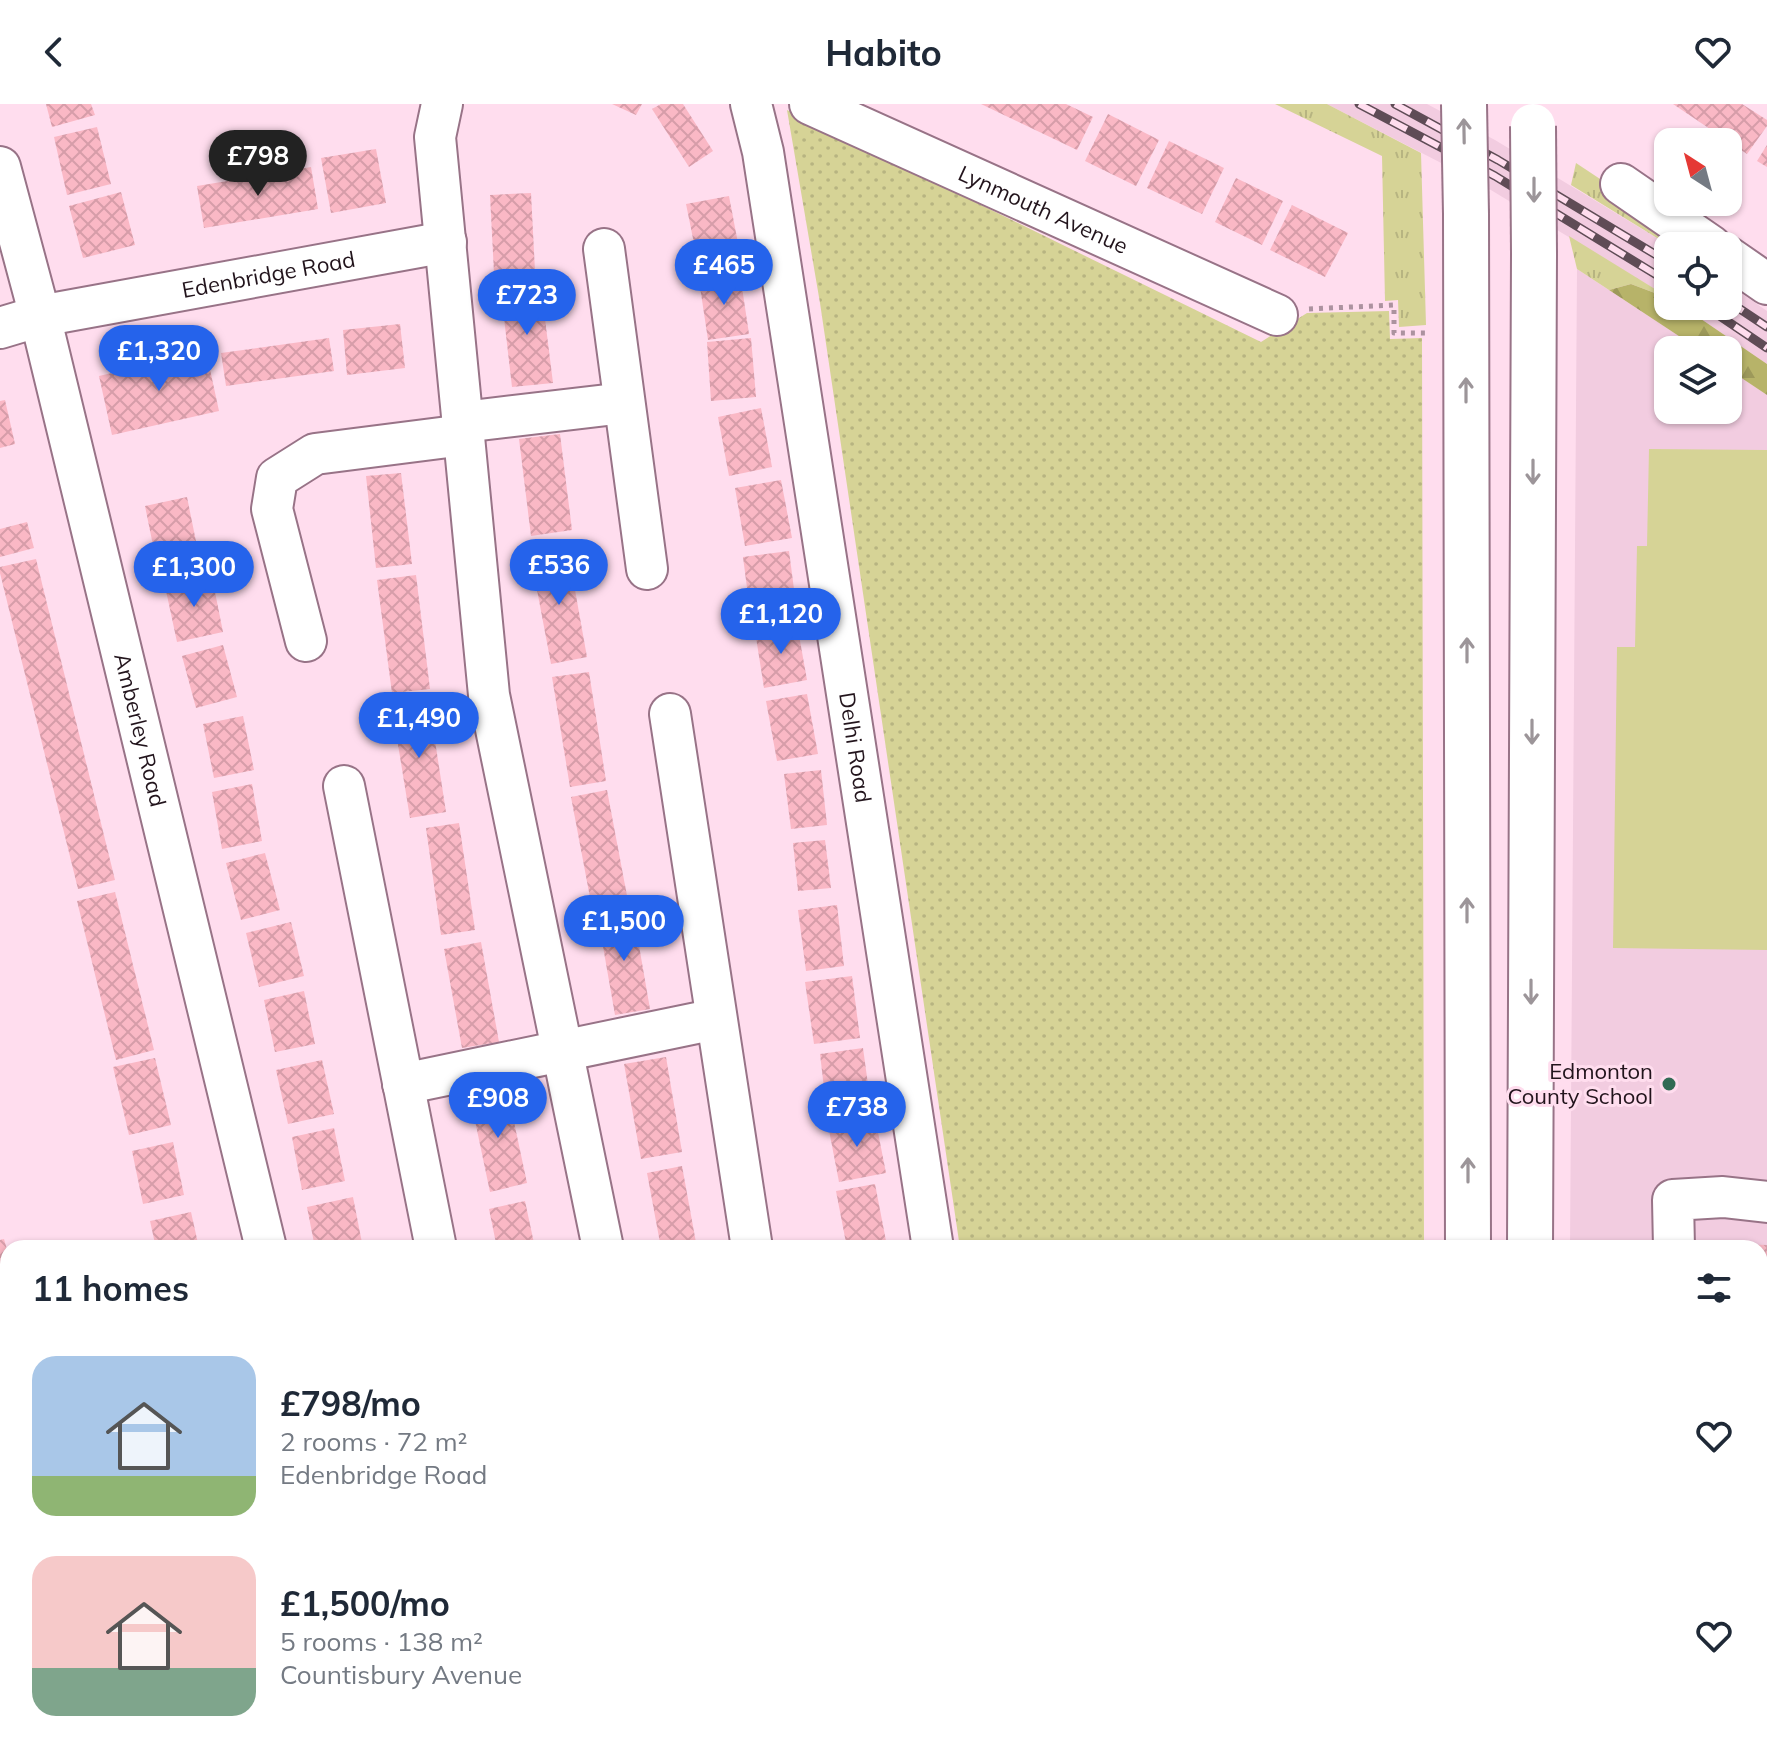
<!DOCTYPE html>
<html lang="en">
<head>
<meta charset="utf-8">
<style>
  :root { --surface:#fff; --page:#f2f2f3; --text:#1f2937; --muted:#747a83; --accent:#2563eb }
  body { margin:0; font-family:Mulish,sans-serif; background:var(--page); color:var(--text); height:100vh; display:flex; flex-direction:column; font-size:30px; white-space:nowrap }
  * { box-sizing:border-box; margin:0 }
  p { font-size:26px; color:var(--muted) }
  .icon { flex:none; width:44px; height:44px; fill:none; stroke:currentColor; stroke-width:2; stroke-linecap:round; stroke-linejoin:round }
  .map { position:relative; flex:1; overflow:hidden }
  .side { position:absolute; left:0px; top:1136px; width:1768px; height:512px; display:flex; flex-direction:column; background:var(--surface); border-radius:24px 24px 0 0; box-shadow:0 2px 6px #0004 }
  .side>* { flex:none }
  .needle { width:52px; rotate:324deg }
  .buttons { position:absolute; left:1654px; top:24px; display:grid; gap:16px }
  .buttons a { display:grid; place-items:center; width:88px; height:88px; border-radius:16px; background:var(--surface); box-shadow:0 2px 6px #0004; font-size:40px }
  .price { position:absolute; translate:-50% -68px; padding:0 18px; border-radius:28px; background:var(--accent); color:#fff; font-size:26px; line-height:52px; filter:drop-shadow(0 2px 4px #0008) }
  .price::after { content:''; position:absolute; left:50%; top:48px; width:24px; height:18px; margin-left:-12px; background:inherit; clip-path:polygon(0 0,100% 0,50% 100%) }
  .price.selected { background:#222; color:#fff }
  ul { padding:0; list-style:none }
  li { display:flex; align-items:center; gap:24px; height:200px; padding:0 32px }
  li span { display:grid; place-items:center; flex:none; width:224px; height:160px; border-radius:24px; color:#555 }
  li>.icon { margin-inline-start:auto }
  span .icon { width:96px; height:96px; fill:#fffc; stroke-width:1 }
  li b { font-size:34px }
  h2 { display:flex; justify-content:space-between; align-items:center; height:96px; padding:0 32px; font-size:34px }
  header { display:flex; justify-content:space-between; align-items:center; height:104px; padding:0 32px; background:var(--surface); font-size:36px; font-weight:700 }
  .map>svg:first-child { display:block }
  .built { fill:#f2cce0 }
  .grass { fill:url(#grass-tufts) }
  .forest { fill:url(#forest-firs) }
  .park { fill:url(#park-dots) }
  .pitch { fill:#d6d396 }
  .building { fill:url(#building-cross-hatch) }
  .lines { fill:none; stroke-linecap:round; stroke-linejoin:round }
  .minor-casing { stroke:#987387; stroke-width:44 }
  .highway-casing { stroke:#987387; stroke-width:48 }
  .path { stroke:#ac929f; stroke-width:5; stroke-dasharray:4 6; stroke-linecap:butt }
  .minor { stroke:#fff; stroke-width:40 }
  .highway { stroke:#fff; stroke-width:44 }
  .rail-casing { stroke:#5f4c56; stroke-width:9 }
  .rail { stroke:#fde; stroke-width:6; stroke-dasharray:18; stroke-linecap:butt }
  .highway-bridge-casing { stroke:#987387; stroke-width:48; stroke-linecap:butt }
  .highway-bridge { stroke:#fff; stroke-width:44 }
  .oneway { stroke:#9c9599 }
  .poi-dot { fill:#316b54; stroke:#fde; stroke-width:3 }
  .labels { text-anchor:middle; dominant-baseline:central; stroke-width:6; stroke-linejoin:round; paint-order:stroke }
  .street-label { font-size:22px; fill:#22141c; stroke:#fde }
  .poi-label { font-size:22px; fill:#22141c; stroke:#fde; text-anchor:end }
</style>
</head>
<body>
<header><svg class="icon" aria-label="back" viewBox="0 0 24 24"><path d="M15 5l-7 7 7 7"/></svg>Habito<svg class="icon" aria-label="heart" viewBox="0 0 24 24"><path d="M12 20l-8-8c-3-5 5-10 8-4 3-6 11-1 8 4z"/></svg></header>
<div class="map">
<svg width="1767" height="1648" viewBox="0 0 1767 1648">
  <defs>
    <pattern id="grass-tufts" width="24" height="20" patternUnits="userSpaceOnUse" patternTransform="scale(2)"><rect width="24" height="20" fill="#d6d396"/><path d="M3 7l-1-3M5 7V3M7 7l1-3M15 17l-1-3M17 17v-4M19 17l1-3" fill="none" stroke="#b7b481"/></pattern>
    <pattern id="forest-firs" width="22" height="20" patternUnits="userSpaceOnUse" patternTransform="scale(2)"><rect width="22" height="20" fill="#b7b369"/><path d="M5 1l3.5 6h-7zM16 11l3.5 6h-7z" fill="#9d995a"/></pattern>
    <pattern id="park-dots" width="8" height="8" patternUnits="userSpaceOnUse" patternTransform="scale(2)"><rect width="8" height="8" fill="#d6d396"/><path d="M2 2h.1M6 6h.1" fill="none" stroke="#b7b481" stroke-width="1.8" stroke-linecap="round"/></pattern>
    <pattern id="building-cross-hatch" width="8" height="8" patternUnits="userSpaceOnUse" patternTransform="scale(2)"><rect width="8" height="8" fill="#fab8c5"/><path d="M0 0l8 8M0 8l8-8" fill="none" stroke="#d69da9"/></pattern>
  </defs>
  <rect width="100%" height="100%" fill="#fde"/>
  <g class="built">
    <path d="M 1327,0 L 1427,0 L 1495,36 L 1670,142 L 1668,193 L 1476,77 Z"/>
    <path d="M 1577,165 L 1700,246 L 1668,246 L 1668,306 L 1728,306 L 1728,265 L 1767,291 L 1767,1648 L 1570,1648 L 1570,1640 L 1760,1640 L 1760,1144 L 1570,1144 Z"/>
    <path d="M 1728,180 L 1767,207 L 1767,260 L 1682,202 L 1728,202 Z"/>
    <path d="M 8,1442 L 8,1640 L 200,1640 L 202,1648 L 0,1648 L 0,1445 Z"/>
  </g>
  <g class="grass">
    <path d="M 1275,0 L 1327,0 L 1421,49 L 1426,221 L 1399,223 L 1398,196 L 1385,197 L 1382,52 Z"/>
    <path d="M 1576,59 L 1701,142 L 1670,142 L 1571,81 Z"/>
    <path d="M 1569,132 L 1668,193 L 1668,194 L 1631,180 L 1609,186 L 1577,165 Z"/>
  </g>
  <path class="forest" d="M 1631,180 L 1668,194 L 1668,202 L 1682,202 L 1767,260 L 1767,291 L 1728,265 L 1728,246 L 1700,246 L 1609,186 Z"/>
  <g class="park">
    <path d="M 787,6 L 1261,238 L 1307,209 L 1389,207 L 1390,235 L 1422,234 L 1424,1144 L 960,1144 L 820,199 Z"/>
    <path d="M 1034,1640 L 1416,1640 L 1417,1648 L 1036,1648 Z"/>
  </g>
  <path class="pitch" d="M 1649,345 L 1767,346 L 1767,846 L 1613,844 L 1617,543 L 1635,543 L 1637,442 L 1647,442 Z"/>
  <g class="building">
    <path d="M 46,0 L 91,0 L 95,11 L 52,23 Z"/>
    <path d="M 612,0 L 642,0 L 636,11 Z"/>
    <path d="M 661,0 L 683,0 L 713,47 L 689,63 L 652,5 Z"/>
    <path d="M 981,0 L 1066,0 L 1093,13 L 1077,46 Z"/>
    <path d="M 1673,0 L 1742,0 L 1767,16 L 1767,22 L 1747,50 Z"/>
    <path d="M 1108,10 L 1159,36 L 1136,82 L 1085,57 Z"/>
    <path d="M 97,23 L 111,80 L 67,91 L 54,33 Z"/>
    <path d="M 1169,37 L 1224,64 L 1202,110 L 1147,84 Z"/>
    <path d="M 1767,41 L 1767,63 L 1757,57 Z"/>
    <path d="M 376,45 L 386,99 L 331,109 L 321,54 Z"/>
    <path d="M 311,63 L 318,105 L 204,124 L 197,82 Z"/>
    <path d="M 1236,74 L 1283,97 L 1262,141 L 1215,118 Z"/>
    <path d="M 121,88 L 135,141 L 83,154 L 69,102 Z"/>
    <path d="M 531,89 L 535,167 L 494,169 L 490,91 Z"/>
    <path d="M 729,92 L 741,155 L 699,164 L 686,100 Z"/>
    <path d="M 1292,101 L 1348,129 L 1325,173 L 1270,146 Z"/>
    <path d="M 740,170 L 749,230 L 708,236 L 699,176 Z"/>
    <path d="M 541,183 L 553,279 L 512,283 L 501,188 Z"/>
    <path d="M 400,220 L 405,264 L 347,271 L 343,226 Z"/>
    <path d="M 329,234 L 334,267 L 226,282 L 221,249 Z"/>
    <path d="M 751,234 L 756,293 L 711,297 L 707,238 Z"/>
    <path d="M 206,247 L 219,307 L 112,331 L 99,272 Z"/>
    <path d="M 5,296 L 15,340 L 0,344 L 0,297 Z"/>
    <path d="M 761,304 L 772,363 L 729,372 L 718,313 Z"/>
    <path d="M 560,330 L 572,426 L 531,432 L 519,335 Z"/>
    <path d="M 401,369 L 412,460 L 376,464 L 366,372 Z"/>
    <path d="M 781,376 L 792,434 L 745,442 L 735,384 Z"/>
    <path d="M 187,393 L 201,462 L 159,471 L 145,402 Z"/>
    <path d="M 27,418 L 34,444 L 0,453 L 0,425 Z"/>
    <path d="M 568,447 L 587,553 L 551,560 L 531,454 Z"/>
    <path d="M 789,447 L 797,508 L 751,515 L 743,453 Z"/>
    <path d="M 36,455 L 115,776 L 78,785 L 0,469 L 0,463 Z"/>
    <path d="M 416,471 L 430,585 L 392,589 L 377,476 Z"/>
    <path d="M 212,473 L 223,528 L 177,538 L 165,482 Z"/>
    <path d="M 797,520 L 807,576 L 764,584 L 755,527 Z"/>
    <path d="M 223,541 L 237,593 L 196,604 L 182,552 Z"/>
    <path d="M 589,568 L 606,677 L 570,683 L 552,573 Z"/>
    <path d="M 807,590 L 818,650 L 777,657 L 766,597 Z"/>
    <path d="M 429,598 L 446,708 L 410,714 L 392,604 Z"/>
    <path d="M 243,612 L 254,666 L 214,674 L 203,620 Z"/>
    <path d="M 821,666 L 827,721 L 791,725 L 784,670 Z"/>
    <path d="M 252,680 L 262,737 L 222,745 L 212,688 Z"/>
    <path d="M 607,686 L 628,797 L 592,804 L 571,693 Z"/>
    <path d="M 459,719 L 475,826 L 441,831 L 426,724 Z"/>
    <path d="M 825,736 L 831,784 L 798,787 L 793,739 Z"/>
    <path d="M 265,749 L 280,806 L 241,816 L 226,759 Z"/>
    <path d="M 115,788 L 154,946 L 116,956 L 77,797 Z"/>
    <path d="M 837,801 L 844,862 L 806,867 L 798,806 Z"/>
    <path d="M 633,807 L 650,905 L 615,911 L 598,814 Z"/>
    <path d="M 291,818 L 304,872 L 259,883 L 246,829 Z"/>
    <path d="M 481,838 L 499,938 L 462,944 L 444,845 Z"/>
    <path d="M 852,872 L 860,934 L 814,940 L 805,878 Z"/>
    <path d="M 304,887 L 315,940 L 275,948 L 264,896 Z"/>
    <path d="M 863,944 L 870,995 L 826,1001 L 820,950 Z"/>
    <path d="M 666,953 L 682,1048 L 641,1055 L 624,960 Z"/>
    <path d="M 155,954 L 171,1021 L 129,1031 L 113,963 Z"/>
    <path d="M 322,956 L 334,1010 L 288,1020 L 276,966 Z"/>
    <path d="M 507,985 L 527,1079 L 490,1088 L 470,993 Z"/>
    <path d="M 875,1013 L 886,1069 L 839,1078 L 828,1021 Z"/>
    <path d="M 334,1024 L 345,1077 L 302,1086 L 292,1033 Z"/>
    <path d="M 173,1038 L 184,1091 L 143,1100 L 132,1047 Z"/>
    <path d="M 682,1062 L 697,1144 L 661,1144 L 647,1069 Z"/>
    <path d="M 875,1080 L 887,1142 L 847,1144 L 836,1087 Z"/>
    <path d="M 353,1093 L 363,1144 L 315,1144 L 307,1103 Z"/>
    <path d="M 525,1097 L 535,1144 L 497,1144 L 489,1105 Z"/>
    <path d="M 191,1108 L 199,1144 L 156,1144 L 150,1117 Z"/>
    <path d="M 4,1135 L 8,1149 L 8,1309 L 5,1310 L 0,1290 L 0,1136 Z"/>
    <path d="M 1696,1139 L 1767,1141 L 1767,1177 L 1760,1177 L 1760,1144 L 1696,1144 Z"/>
    <path d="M 1760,1279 L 1767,1280 L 1767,1648 L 1665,1648 L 1666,1640 L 1760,1640 Z"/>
    <path d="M 8,1470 L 8,1640 L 126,1640 L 128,1648 L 0,1648 L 0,1472 Z"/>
    <path d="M 320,1640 L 322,1648 L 292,1648 L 292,1647 Z"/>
    <path d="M 489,1640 L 492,1648 L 466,1648 L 466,1647 Z"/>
    <path d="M 905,1640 L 951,1640 L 952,1648 L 905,1648 Z"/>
    <path d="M 841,1641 L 843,1648 L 816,1648 L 816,1647 Z"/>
  </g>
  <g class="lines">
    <g class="minor-casing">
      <g id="minor">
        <path d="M 442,0 L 435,33 L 489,591 L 603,1144"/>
        <path id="s1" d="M 751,0 L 763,48 L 933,1144"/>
        <path id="s2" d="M 810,0 L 1277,211"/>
        <path id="s3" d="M 0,63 L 40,212 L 266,1144"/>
        <path d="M 1621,80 L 1711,142"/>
        <path d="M 604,145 L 647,465"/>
        <path d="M 1728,153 L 1767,180"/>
        <path id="s4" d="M 0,224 L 40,212 L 446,138"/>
        <path d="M 463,318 L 624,299"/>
        <path d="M 306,537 L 272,405 L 277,374 L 315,350 L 464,331"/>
        <path d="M 670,610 L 752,1144"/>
        <path d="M 344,682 L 436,1144"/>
        <path d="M 403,980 L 716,915"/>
        <path d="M 1674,1144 L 1673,1096 L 1723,1093 L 1767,1098"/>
        <path d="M 0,1407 L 8,1405"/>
        <path d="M 393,1640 L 395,1648"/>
        <path d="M 705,1640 L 707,1648"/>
        <path d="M 999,1640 L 1000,1648"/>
      </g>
    </g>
    <g class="highway-casing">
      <g id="highway">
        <path d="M 1466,110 L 1468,1144"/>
        <path d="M 1530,1144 L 1534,150"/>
        <path d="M 1530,1640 L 1530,1648"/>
        <path d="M 1460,1648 L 1460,1640"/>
      </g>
    </g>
    <path class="path" d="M 1309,205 L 1394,201 L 1394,229 L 1430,229"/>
    <use href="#minor" class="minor"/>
    <use href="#highway" class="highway"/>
    <g class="rail-casing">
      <g id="rail">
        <path d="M 1359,0 L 1495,72 L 1668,178"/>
        <path d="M 1395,0 L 1498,56 L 1668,158"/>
        <path d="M 1728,197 L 1767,223"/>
        <path d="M 1705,202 L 1767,244"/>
      </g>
    </g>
    <use href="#rail" class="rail"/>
    <g class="highway-bridge-casing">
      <g id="highway-bridge">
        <path d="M 1464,0 L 1466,110"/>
        <path d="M 1533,22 L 1534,150"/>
      </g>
    </g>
    <use href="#highway-bridge" class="highway-bridge"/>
  </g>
  <defs><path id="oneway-shaft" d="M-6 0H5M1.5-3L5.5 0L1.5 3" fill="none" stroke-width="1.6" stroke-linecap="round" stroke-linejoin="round" transform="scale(2)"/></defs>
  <g class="oneway">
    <use href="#oneway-shaft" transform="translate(1464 27) rotate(-91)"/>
    <use href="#oneway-shaft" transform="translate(1534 86) rotate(90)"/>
    <use href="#oneway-shaft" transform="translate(1466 286) rotate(-90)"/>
    <use href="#oneway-shaft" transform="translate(1533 368) rotate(90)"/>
    <use href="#oneway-shaft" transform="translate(1467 546) rotate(-90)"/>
    <use href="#oneway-shaft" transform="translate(1532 628) rotate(90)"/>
    <use href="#oneway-shaft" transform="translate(1467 806) rotate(-90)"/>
    <use href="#oneway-shaft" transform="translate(1531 888) rotate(90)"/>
    <use href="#oneway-shaft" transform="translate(1468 1066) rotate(-90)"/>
  </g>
  <circle class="poi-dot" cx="1669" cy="980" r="8"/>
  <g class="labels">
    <g class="street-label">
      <text stroke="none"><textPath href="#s2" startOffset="256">Lynmouth Avenue</textPath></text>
      <text stroke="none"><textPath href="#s4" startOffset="274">Edenbridge Road</textPath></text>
      <text stroke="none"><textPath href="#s3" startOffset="580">Amberley Road</textPath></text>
      <text stroke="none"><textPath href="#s1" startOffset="652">Delhi Road</textPath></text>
    </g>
    <g class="poi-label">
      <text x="1653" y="967">Edmonton<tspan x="1653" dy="25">County School</tspan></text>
    </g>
  </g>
</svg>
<div class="buttons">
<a><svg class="needle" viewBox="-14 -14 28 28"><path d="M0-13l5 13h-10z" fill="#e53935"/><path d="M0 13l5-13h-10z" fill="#747a83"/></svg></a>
<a><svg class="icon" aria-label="locate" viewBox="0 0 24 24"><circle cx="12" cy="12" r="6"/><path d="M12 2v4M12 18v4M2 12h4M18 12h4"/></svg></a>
<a><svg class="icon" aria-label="layers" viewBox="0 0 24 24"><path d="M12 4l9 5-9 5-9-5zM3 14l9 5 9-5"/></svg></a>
</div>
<b class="price selected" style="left:258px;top:94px">£798</b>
<b class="price" style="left:724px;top:203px">£465</b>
<b class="price" style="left:527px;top:233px">£723</b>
<b class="price" style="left:159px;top:289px">£1,320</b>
<b class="price" style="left:559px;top:503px">£536</b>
<b class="price" style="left:194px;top:505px">£1,300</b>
<b class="price" style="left:781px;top:552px">£1,120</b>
<b class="price" style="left:419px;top:656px">£1,490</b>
<b class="price" style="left:624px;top:859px">£1,500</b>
<b class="price" style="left:498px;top:1036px">£908</b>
<b class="price" style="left:857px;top:1045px">£738</b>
<section class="side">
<h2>11 homes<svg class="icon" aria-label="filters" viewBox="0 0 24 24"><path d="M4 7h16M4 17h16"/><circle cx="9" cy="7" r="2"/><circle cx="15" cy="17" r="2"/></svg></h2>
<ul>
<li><span style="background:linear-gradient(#a9c7e8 75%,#8fb573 0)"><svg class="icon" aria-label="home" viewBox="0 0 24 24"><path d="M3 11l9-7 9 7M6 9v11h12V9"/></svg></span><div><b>£798/mo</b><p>2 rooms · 72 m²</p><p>Edenbridge Road</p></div><svg class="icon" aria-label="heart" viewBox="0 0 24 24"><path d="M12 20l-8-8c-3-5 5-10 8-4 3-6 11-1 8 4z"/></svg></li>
<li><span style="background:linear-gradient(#f6c9c9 70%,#7fa58c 0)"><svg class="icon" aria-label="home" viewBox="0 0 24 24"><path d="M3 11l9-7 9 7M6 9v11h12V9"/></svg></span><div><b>£1,500/mo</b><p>5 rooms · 138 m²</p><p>Countisbury Avenue</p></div><svg class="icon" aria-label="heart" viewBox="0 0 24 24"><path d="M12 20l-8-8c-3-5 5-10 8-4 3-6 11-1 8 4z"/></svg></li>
</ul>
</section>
</div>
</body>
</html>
